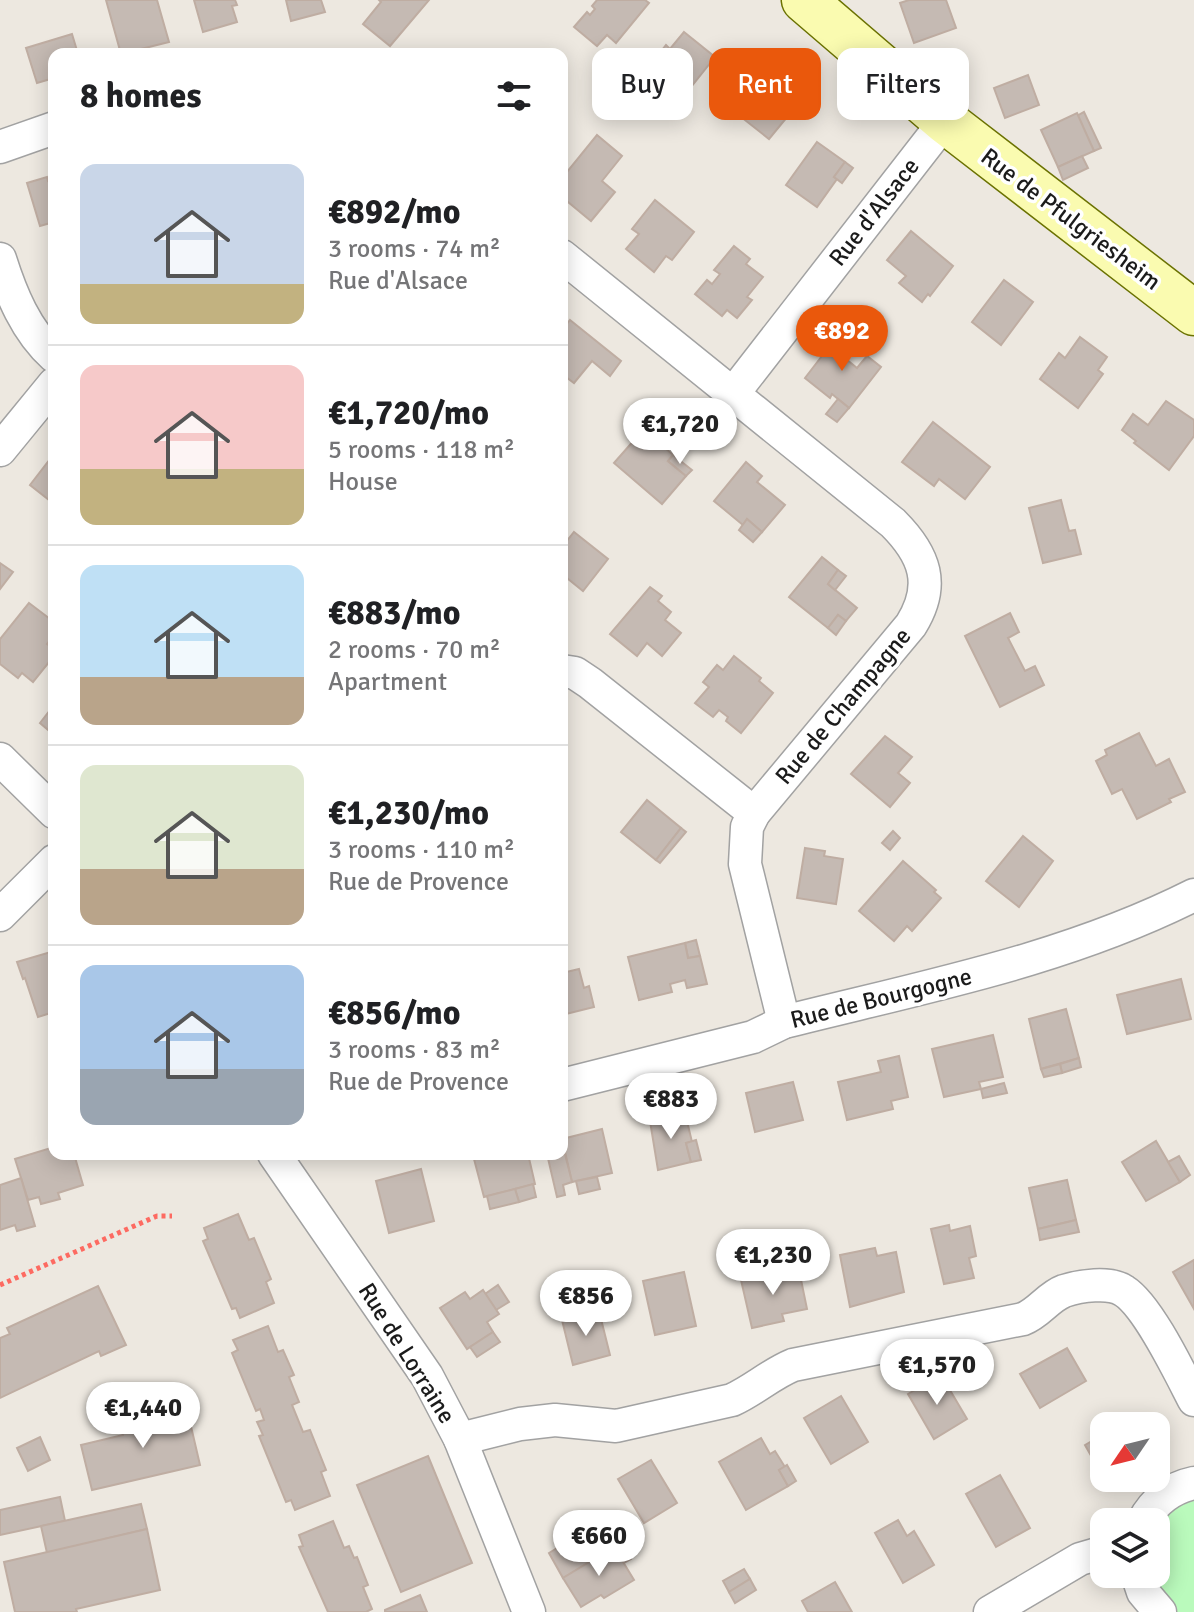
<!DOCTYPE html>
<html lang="en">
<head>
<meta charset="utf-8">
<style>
  :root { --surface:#fff; --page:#f2f2f2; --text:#202124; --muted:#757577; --line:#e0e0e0; --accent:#ea580c }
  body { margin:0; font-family:Signika,sans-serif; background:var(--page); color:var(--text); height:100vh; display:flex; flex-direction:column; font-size:30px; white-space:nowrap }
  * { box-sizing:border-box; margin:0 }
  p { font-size:26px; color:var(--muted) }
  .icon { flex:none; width:44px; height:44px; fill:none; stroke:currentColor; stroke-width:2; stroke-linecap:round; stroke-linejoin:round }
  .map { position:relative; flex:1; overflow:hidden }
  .drawer { position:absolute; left:48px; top:48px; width:520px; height:1112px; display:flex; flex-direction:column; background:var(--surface); border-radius:16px; box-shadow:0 4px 20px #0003 }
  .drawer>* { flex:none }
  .guide { position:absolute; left:592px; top:48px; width:482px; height:72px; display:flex; gap:16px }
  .needle { width:52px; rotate:235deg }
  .buttons { position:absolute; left:1090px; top:1412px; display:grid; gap:16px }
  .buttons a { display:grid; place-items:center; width:80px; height:80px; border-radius:16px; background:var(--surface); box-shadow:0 4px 20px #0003; font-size:40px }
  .price { position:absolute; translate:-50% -68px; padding:0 18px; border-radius:28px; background:#fff; color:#222; font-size:26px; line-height:52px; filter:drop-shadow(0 2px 4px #0008) }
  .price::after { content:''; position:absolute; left:50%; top:48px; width:24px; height:18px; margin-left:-12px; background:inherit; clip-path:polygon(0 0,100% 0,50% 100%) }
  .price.current { background:var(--accent); color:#fff }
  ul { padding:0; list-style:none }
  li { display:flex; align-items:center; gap:24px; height:200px; padding:0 32px }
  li+li { border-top:2px solid var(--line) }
  li span { display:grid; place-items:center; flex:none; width:224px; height:160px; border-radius:16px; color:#555 }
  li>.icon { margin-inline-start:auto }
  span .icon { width:96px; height:96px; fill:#fffc; stroke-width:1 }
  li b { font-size:34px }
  h2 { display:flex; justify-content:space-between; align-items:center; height:96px; padding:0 32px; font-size:34px }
  .tag { padding:0 28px; border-radius:16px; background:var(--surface); box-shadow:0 4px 20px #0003; font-size:28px; line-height:72px }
  .tag.current { background:var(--accent); color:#fff }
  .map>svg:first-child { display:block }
  .park { fill:#bafabc }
  .building { fill:#c5bab3; stroke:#bfada2; stroke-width:2 }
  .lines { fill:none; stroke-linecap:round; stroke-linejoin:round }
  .minor-casing { stroke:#a2a2a2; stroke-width:35 }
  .secondary-casing { stroke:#6b7202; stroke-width:47 }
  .path { stroke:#fd6a61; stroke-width:5; stroke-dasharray:4 4; stroke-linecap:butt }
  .minor { stroke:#fff; stroke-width:32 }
  .secondary { stroke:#fafbb0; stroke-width:44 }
  .labels { text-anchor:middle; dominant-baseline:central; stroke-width:7; stroke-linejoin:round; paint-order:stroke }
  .street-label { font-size:24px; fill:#1b1b1b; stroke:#fff }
</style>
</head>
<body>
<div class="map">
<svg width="1194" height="1612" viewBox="0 0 1194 1612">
  <rect width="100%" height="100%" fill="#ede8e0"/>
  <path class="park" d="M 1194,1496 L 1194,1612 L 1173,1612 L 1146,1574 L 1156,1574 L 1156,1520 Z"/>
  <g class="building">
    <path d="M 106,0 L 157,0 L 169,42 L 121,54 Z"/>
    <path d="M 194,0 L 235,0 L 237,5 L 232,6 L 237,22 L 203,32 Z"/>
    <path d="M 286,0 L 321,0 L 325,12 L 291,21 Z"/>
    <path d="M 379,0 L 429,0 L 390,46 L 363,24 L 381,2 Z"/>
    <path d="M 597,0 L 645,0 L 649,3 L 616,43 L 607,35 L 597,46 L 574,27 L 587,12 L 590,15 L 595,9 L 592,6 Z"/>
    <path d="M 909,0 L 946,0 L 956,28 L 914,43 L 900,3 Z"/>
    <path d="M 684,32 L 715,57 L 675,107 L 640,78 L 666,45 L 670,49 Z"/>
    <path d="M 72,34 L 78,54 L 54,54 L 54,78 L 37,83 L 26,48 Z"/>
    <path d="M 774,66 L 807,93 L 769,139 L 736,113 L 738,111 L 733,107 L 753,83 L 757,87 Z"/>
    <path d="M 1028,75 L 1039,105 L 1005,118 L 994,88 Z"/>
    <path d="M 1084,112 L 1101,148 L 1094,151 L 1077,116 Z"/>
    <path d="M 1077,113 L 1094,151 L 1058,167 L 1041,130 Z"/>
    <path d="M 597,135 L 622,156 L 602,181 L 615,192 L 591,221 L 562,197 L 562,178 Z"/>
    <path d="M 817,142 L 845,162 L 834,177 L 837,179 L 817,207 L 786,185 Z"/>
    <path d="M 1082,156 L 1088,168 L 1063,180 L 1058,167 Z"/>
    <path d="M 845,162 L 853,168 L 842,183 L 834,177 Z"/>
    <path d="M 47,177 L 48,181 L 54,179 L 54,222 L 40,226 L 27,183 Z"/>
    <path d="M 655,200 L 694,232 L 672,260 L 666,256 L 654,272 L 626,249 L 639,234 L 632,229 Z"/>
    <path d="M 911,231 L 953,266 L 930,296 L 928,294 L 922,302 L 899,283 L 906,276 L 887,260 Z"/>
    <path d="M 734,246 L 750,259 L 746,264 L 763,277 L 747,297 L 752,300 L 737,318 L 727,310 L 722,316 L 695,294 L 707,280 L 712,284 L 720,274 L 714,270 Z"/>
    <path d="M 1004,280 L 1033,302 L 1001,345 L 972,322 Z"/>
    <path d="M 570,320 L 621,361 L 610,376 L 592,361 L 574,383 L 562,374 L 562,330 Z"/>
    <path d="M 839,334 L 855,347 L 846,359 L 857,368 L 867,356 L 881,367 L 849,408 L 832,394 L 830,398 L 805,378 Z"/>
    <path d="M 1080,337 L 1107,357 L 1098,370 L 1103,374 L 1078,408 L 1040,379 L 1059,353 L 1065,358 Z"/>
    <path d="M 838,399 L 849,408 L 837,422 L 826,414 Z"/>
    <path d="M 1166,401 L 1194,420 L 1194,436 L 1169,470 L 1134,443 L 1136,441 L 1122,430 L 1133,414 L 1148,425 Z"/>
    <path d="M 933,422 L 990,467 L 965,499 L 939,479 L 934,486 L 902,462 Z"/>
    <path d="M 644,429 L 673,455 L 668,461 L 686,476 L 662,504 L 614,463 Z"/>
    <path d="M 54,454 L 54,504 L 30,485 Z"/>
    <path d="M 673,455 L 692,470 L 686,476 L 668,461 Z"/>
    <path d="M 746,462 L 762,476 L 757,482 L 785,505 L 762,532 L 747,519 L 743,525 L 714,501 Z"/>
    <path d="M 1061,500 L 1069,531 L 1075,530 L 1081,554 L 1043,563 L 1029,508 Z"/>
    <path d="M 747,519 L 762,532 L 753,542 L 739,530 Z"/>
    <path d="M 574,532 L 608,559 L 583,591 L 562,574 L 562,547 Z"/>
    <path d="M 822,557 L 838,570 L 828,584 L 857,608 L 846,621 L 838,615 L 828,628 L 789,597 Z"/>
    <path d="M 0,563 L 13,572 L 0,589 Z"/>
    <path d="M 838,570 L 846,576 L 835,590 L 828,584 Z"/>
    <path d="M 650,587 L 662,596 L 658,601 L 671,612 L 665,620 L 681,633 L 662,656 L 647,643 L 637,656 L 610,634 Z"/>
    <path d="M 29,603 L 54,622 L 54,635 L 47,644 L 54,649 L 54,656 L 33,682 L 22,673 L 18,678 L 0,664 L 0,639 Z"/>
    <path d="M 1010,613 L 1019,632 L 1008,638 L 1025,671 L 1035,666 L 1044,685 L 1000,707 L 965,636 Z"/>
    <path d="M 838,615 L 846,621 L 836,635 L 828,628 Z"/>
    <path d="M 734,656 L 761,678 L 759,681 L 773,693 L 741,733 L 726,721 L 728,717 L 719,710 L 713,717 L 695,703 L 709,687 L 703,682 L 717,665 L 723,670 Z"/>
    <path d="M 54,705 L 54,735 L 40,723 Z"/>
    <path d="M 1139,733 L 1156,766 L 1169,759 L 1185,792 L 1169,799 L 1171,802 L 1137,819 L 1122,789 L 1112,794 L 1096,761 L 1107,755 L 1105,750 Z"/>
    <path d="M 885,736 L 912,757 L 898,773 L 910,783 L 890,807 L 851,774 Z"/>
    <path d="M 647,800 L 681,828 L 656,860 L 621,832 Z"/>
    <path d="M 681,828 L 686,832 L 660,863 L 656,860 Z"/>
    <path d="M 893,831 L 900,838 L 890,850 L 882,843 Z"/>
    <path d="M 1023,836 L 1053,861 L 1019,907 L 986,881 Z"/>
    <path d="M 805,848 L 825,851 L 824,856 L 843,859 L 836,904 L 797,898 Z"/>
    <path d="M 903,861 L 936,890 L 934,892 L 941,898 L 912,931 L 907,926 L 894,941 L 859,911 Z"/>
    <path d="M 696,940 L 700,956 L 688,958 L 685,943 Z"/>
    <path d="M 685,943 L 688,958 L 700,956 L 707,984 L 687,988 L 685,980 L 670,984 L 672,992 L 639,1000 L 628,957 Z"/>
    <path d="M 54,951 L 54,1012 L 38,1017 L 25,978 L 23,979 L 17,962 Z"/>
    <path d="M 579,969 L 584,988 L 589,986 L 594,1007 L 562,1015 L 562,973 Z"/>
    <path d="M 1181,979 L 1191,1019 L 1127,1034 L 1117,995 Z"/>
    <path d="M 1066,1009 L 1079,1058 L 1041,1069 L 1029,1019 Z"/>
    <path d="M 993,1035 L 1003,1077 L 979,1082 L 981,1089 L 944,1097 L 932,1049 Z"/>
    <path d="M 899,1056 L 908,1097 L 891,1101 L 893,1109 L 847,1120 L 838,1082 L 881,1072 L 878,1061 Z"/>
    <path d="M 1079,1058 L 1081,1067 L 1062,1073 L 1060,1064 Z"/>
    <path d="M 1060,1064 L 1062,1073 L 1044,1077 L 1041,1069 Z"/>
    <path d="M 793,1082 L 803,1120 L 755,1132 L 746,1093 Z"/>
    <path d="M 1004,1083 L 1007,1093 L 983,1098 L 981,1089 Z"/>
    <path d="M 685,1113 L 692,1142 L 686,1143 L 691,1162 L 658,1170 L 650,1121 Z"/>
    <path d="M 602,1129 L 612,1173 L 572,1182 L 562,1139 Z"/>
    <path d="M 696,1140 L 701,1160 L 691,1162 L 686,1143 Z"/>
    <path d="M 1156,1141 L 1180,1182 L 1146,1201 L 1122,1162 Z"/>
    <path d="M 562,1142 L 572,1182 L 563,1185 L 565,1195 L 557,1197 L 547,1154 L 562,1154 Z"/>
    <path d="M 54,1147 L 54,1154 L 74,1154 L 83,1185 L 58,1193 L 60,1199 L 41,1204 L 39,1197 L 28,1200 L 15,1159 Z"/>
    <path d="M 493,1154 L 528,1154 L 535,1184 L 484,1197 L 474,1159 Z"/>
    <path d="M 1179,1156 L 1190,1175 L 1180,1182 L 1168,1162 Z"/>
    <path d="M 421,1169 L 434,1221 L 389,1233 L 376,1181 Z"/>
    <path d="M 597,1177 L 600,1189 L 579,1194 L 576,1181 Z"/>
    <path d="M 21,1178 L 35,1226 L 17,1231 L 15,1225 L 0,1230 L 0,1185 Z"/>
    <path d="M 1067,1180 L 1076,1220 L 1038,1229 L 1029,1188 Z"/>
    <path d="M 533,1184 L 536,1197 L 519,1202 L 515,1189 Z"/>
    <path d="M 515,1189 L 519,1202 L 490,1209 L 487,1196 Z"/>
    <path d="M 238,1214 L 249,1240 L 254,1238 L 271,1279 L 266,1282 L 274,1303 L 240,1318 L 236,1308 L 232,1309 L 203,1241 L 208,1239 L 204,1228 Z"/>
    <path d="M 1076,1220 L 1079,1232 L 1040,1240 L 1038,1229 Z"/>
    <path d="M 949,1225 L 950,1231 L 970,1226 L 976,1256 L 969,1258 L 974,1278 L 944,1284 L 931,1229 Z"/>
    <path d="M 875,1248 L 877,1256 L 896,1252 L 904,1292 L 850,1307 L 840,1255 Z"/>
    <path d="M 1194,1260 L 1194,1309 L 1173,1272 Z"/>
    <path d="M 799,1270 L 807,1309 L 782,1314 L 784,1321 L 752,1328 L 741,1280 L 774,1272 L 775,1276 Z"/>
    <path d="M 684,1272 L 696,1326 L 655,1335 L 643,1281 Z"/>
    <path d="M 498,1285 L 509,1302 L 496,1310 L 485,1294 Z"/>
    <path d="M 98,1286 L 126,1345 L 101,1356 L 99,1351 L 0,1398 L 0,1338 L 10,1334 L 7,1328 Z"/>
    <path d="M 483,1290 L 499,1314 L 487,1322 L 493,1332 L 467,1349 L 440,1308 L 465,1292 L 470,1299 Z"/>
    <path d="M 599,1311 L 610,1355 L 573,1365 L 562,1320 Z"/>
    <path d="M 268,1326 L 278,1352 L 283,1350 L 294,1375 L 289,1377 L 299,1402 L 292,1405 L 303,1432 L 310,1430 L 326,1470 L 321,1472 L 330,1496 L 295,1510 L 291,1500 L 286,1502 L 259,1436 L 263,1435 L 257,1422 L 264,1420 L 260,1409 L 256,1411 L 232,1353 L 238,1350 L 233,1340 Z"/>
    <path d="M 493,1332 L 500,1342 L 477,1357 L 470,1347 Z"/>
    <path d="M 1067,1348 L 1086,1381 L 1040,1408 L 1020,1374 Z"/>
    <path d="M 941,1375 L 967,1419 L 934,1439 L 908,1394 Z"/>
    <path d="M 841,1396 L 868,1442 L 831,1464 L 804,1418 Z"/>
    <path d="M 186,1405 L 200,1465 L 92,1490 L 81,1445 L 123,1435 L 122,1429 L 138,1425 L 137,1417 Z"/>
    <path d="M 1104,1434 L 1104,1478 L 1114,1478 L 1106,1482 L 1085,1445 Z"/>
    <path d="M 40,1437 L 50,1460 L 28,1471 L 17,1448 Z"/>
    <path d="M 761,1438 L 770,1454 L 775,1451 L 785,1467 L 779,1470 L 788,1486 L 746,1510 L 719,1462 Z"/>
    <path d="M 428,1456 L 472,1563 L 401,1592 L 357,1485 Z"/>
    <path d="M 651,1460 L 677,1503 L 644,1523 L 618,1479 Z"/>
    <path d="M 787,1465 L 796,1481 L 788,1486 L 779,1470 Z"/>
    <path d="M 1000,1475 L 1030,1528 L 996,1547 L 966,1494 Z"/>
    <path d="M 60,1497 L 65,1521 L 0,1535 L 0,1510 Z"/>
    <path d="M 141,1504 L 147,1529 L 47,1553 L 41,1526 Z"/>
    <path d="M 606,1518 L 631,1559 L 624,1563 L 614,1547 L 563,1578 L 549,1553 Z"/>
    <path d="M 898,1520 L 907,1536 L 914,1531 L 934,1565 L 903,1583 L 875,1533 Z"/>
    <path d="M 333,1521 L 344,1548 L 349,1546 L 354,1558 L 357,1557 L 368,1585 L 363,1587 L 372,1609 L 366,1612 L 328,1612 L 299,1547 L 303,1546 L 299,1535 Z"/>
    <path d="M 147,1529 L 160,1590 L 76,1609 L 77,1612 L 15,1612 L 4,1562 Z"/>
    <path d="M 614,1547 L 634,1580 L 604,1598 L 601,1595 L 581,1607 L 563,1578 Z"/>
    <path d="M 744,1569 L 750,1579 L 729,1592 L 723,1581 Z"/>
    <path d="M 750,1579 L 756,1590 L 735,1603 L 729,1592 Z"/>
    <path d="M 835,1582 L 852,1612 L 808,1612 L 802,1601 Z"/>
    <path d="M 420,1595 L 427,1612 L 385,1612 L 385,1610 Z"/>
  </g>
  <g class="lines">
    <g class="minor-casing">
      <g id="minor">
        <path d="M 0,147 L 54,128"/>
        <path d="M 562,256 L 893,523 C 925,555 936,585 911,625 L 754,813 L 747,827 L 745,864 L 784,1022"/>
        <path d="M 0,259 C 11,294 26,331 54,356"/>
        <path d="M 732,395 L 945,121"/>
        <path d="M 0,450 L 54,384"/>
        <path d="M 562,671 L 575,673 L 590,683 L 754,813"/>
        <path d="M 0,759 L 54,812"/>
        <path d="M 0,915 L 54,861"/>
        <path d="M 562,1085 L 753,1037 L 784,1022 C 923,987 1065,960 1194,895"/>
        <path d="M 274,1154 L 427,1376 L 460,1439 L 529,1612"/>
        <path d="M 460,1439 L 520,1424 L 555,1420 L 616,1426 L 732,1400 C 754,1390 771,1374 793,1365 L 1023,1319 C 1039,1313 1048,1297 1064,1291 C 1079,1286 1110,1281 1124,1291 C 1148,1306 1180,1373 1194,1400"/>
        <path d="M 1143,1522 C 1154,1501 1171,1488 1194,1483"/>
        <path d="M 1137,1574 L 1143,1592 L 1160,1612"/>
        <path d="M 990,1612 L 1080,1559 L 1104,1552"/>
      </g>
    </g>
    <g class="secondary-casing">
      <path id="secondary" d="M 804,0 L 945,121 L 1194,313"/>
    </g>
    <path class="path" d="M 0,1285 L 157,1216 L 172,1216"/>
    <use href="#minor" class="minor"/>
    <use href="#secondary" class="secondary"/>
  </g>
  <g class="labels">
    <g class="street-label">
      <text transform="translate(874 212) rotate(-52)">Rue d'Alsace</text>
      <text transform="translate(1071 219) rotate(37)">Rue de Pfulgriesheim</text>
      <text transform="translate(843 706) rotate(-50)">Rue de Champagne</text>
      <text transform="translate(881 998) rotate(-14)">Rue de Bourgogne</text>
      <text transform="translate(407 1353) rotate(58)">Rue de Lorraine</text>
    </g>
  </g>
</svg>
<div class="buttons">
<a><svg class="needle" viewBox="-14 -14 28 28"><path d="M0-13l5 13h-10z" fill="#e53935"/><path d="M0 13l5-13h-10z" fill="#757577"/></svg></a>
<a><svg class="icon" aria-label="layers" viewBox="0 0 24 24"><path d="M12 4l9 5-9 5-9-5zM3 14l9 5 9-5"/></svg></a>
</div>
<b class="price current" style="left:842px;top:373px">€892</b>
<b class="price" style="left:680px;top:466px">€1,720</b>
<b class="price" style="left:671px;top:1141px">€883</b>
<b class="price" style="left:773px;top:1297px">€1,230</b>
<b class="price" style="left:586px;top:1338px">€856</b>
<b class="price" style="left:937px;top:1407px">€1,570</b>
<b class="price" style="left:143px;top:1450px">€1,440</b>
<b class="price" style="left:599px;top:1578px">€660</b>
<div class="guide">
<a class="tag">Buy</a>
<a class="tag current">Rent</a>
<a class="tag">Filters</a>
</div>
<section class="drawer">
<h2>8 homes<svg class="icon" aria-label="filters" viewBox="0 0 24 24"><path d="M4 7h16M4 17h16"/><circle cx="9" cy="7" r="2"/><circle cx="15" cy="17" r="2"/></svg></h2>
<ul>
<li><span style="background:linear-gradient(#c9d6e8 75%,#c2b280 0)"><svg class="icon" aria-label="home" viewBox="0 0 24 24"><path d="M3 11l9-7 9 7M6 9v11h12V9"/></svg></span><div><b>€892/mo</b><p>3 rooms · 74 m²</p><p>Rue d'Alsace</p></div></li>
<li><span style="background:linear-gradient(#f6c9c9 65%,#c2b280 0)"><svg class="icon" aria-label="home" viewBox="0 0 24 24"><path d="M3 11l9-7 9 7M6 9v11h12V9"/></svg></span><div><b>€1,720/mo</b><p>5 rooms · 118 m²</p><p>House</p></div></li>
<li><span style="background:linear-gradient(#bfe0f5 70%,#b9a48a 0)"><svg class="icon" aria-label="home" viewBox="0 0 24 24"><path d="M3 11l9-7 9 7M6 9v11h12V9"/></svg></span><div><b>€883/mo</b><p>2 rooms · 70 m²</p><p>Apartment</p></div></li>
<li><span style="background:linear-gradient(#dfe7d0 65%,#b9a48a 0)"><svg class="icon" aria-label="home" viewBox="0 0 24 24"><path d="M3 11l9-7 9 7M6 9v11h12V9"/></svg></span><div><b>€1,230/mo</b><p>3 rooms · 110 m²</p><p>Rue de Provence</p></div></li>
<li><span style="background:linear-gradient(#a9c7e8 65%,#9aa5b1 0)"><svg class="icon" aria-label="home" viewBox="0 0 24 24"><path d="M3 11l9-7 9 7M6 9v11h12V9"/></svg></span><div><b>€856/mo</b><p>3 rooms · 83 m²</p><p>Rue de Provence</p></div></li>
</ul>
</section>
</div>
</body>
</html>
